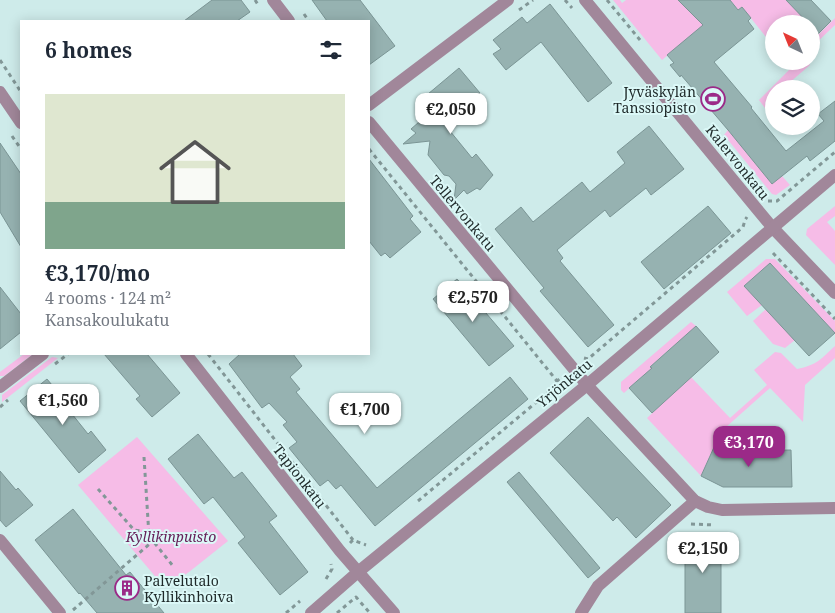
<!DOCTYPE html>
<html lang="en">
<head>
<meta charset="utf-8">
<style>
  :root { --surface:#fff; --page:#f6f6f7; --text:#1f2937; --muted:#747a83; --line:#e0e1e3; --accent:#9b2a88 }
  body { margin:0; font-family:"Noto Serif",serif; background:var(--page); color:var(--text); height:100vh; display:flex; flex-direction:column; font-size:19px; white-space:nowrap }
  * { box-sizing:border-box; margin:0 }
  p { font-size:16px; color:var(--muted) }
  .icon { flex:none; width:28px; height:28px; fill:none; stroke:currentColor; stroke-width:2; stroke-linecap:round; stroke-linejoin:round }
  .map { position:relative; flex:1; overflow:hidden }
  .details { position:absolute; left:20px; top:20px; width:350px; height:335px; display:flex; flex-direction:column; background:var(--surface); border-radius:0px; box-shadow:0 2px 12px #0003 }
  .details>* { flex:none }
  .needle { width:32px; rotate:317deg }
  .fabs { position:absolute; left:765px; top:15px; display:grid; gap:10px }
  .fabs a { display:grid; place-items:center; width:55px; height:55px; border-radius:50%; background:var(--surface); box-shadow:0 2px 12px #0003; font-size:25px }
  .price { position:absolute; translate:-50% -42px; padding:0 11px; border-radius:10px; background:#fff; color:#222; font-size:16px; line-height:32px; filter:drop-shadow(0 1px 2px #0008) }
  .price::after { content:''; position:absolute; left:50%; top:30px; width:15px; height:11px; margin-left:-8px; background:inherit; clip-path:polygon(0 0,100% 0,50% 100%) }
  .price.active { background:var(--accent); color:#fff }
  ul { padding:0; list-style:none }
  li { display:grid; align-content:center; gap:10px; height:265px; padding:0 25px }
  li+li { border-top:1px solid var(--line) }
  li span { display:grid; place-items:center; height:155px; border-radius:0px; color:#555 }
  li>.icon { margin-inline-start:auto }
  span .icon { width:90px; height:90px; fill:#fffc; stroke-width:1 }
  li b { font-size:21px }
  h2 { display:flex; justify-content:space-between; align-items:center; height:60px; padding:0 25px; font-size:21px }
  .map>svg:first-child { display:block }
  .green { fill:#f6bce7 }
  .building { fill:#96b2b1; stroke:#7b9595 }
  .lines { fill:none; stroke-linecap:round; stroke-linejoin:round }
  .path { stroke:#829797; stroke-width:3; stroke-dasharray:4 4; stroke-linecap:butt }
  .street { stroke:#a1879a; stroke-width:12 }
  .labels { text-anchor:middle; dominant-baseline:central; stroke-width:4; stroke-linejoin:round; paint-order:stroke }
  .poi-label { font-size:14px; fill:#1e2929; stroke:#dbf8f7; text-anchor:end }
  .street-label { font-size:14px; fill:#1e2929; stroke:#dbf8f7 }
  .park-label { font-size:14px; font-style:italic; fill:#662059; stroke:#dbf8f7 }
</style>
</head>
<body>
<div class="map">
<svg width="835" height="613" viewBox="0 0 835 613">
  <rect width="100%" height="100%" fill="#ceebea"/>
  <g class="green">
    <path d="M 613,0 L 620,0 L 622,3 L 626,0 L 679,0 L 690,12 L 703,0 L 788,0 L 787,1 L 809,24 L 774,24 L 774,47 L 742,7 L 738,10 L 732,2 L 662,60 Z"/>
    <path d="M 835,18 L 835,25 L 811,48 L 811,26 L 819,34 Z"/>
    <path d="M 798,61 L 807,61 L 810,65 L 782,89 L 774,89 L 774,96 L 765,103 L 774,113 L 774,120 L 759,100 Z"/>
    <path d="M 728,130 L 772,184 L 782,176 L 790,185 L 776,195 L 772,194 L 724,135 Z"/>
    <path d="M 835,206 L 835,216 L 827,222 L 835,231 L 835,265 L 806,235 L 807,229 Z"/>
    <path d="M 766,259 L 775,259 L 835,321 L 835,333 L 770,263 L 745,286 L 762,305 L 747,316 L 727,292 Z"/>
    <path d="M 766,309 L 795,340 L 785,348 L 773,344 L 753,321 Z"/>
    <path d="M 691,322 L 696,326 L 677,351 L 673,346 L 651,366 L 655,371 L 641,377 L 624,393 L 621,390 L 621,382 Z"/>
    <path d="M 835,346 L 835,358 L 805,385 L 803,422 L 770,388 L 725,428 L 715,445 L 701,476 L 647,418 L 691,377 L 730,418 L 767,385 L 754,370 L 775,352 L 781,353 L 797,369 C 817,365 821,359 835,346 Z"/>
    <path d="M 24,354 L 33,354 L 4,376 L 0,376 L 0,372 Z"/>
    <path d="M 52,357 L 58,358 L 2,402 L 2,395 Z"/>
    <path d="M 137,437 L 228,541 L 189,572 L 165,588 L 78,485 Z"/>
  </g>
  <g class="building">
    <path d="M 212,0 L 241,0 L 250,12 L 237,21 L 184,21 Z"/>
    <path d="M 312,0 L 360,0 L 395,46 L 369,65 L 369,21 L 327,21 Z"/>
    <path d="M 678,0 L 730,0 L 738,10 L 742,7 L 751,18 L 748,21 L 754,29 L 714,62 L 752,107 L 751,108 L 786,151 L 824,121 L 818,114 L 835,101 L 835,141 L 810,161 L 807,156 L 772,184 L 728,130 L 681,75 L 680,77 L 670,65 L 674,63 L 667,55 L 703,25 Z"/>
    <path d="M 786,0 L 811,0 L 831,21 L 818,34 L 811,26 L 811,24 L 809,24 Z"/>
    <path d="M 550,4 L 612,83 L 588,102 L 541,42 L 506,70 L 493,54 L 501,49 L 493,40 L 522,17 L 527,23 Z"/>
    <path d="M 459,68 L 480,93 L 470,101 L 457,101 L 457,113 L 449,122 L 454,128 L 450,131 L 472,158 L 476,154 L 493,175 L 480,190 L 477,188 L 467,194 L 464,190 L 454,200 L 456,184 L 449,176 L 444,175 L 428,155 L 430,141 L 403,144 L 416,133 L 411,129 L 419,122 L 417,120 L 428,110 L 428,94 Z"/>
    <path d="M 649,126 L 684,169 L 651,195 L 646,188 L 610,217 L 605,210 L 557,250 L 563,258 L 560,261 L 614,325 L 588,347 L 540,291 L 544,288 L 495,229 L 521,207 L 533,222 L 582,182 L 590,192 L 625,163 L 617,152 Z"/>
    <path d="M 0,143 L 21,174 L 21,247 L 0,212 Z"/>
    <path d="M 369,159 L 413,216 L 410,219 L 421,232 L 390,258 L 385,253 L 381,256 L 369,241 Z"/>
    <path d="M 708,206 L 731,233 L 664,289 L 641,262 Z"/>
    <path d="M 770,263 L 835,333 L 809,356 L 744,286 Z"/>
    <path d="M 457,279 L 514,346 L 489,366 L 433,299 Z"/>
    <path d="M 0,287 L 21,314 L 21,332 L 0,349 Z"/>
    <path d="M 696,326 L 719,352 L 652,413 L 629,388 L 652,368 L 650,367 Z"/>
    <path d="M 104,354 L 147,354 L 180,393 L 152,417 L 136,399 L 140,396 Z"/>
    <path d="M 240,354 L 293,354 L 302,366 L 290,377 L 300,389 L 296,392 L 377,488 L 510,377 L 528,399 L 375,526 L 341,485 L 336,489 L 328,480 L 320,486 L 289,448 L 297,442 L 283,425 L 287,422 L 269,403 L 262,408 L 229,364 Z"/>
    <path d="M 47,379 L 62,397 L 60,399 L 88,434 L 91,431 L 106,450 L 79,473 L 20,401 Z"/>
    <path d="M 588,417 L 671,505 L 636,538 L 617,517 L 613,521 L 550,453 Z"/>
    <path d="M 198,434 L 234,478 L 242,472 L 277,516 L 269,522 L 308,572 L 280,595 L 238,543 L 245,537 L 213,497 L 204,504 L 168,459 Z"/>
    <path d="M 715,445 L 735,451 L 791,450 L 792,487 L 723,487 L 701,476 Z"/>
    <path d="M 0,471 L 16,490 L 18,488 L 33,505 L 6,527 L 0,520 Z"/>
    <path d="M 519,472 L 600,568 L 588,578 L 507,482 Z"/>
    <path d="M 73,509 L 126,575 L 130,572 L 164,613 L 97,613 L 80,593 L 79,594 L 35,540 Z"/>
    <path d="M 721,534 L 721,613 L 685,613 L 685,535 Z"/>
  </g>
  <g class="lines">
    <g class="path">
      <path d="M 255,0 L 259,6"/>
      <path d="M 565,0 L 572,8"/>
      <path d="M 607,0 L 640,40"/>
      <path d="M 519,10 L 533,0"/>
      <path d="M 304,14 L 309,21"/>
      <path d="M 0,60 L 21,92"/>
      <path d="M 12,136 L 21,149"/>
      <path d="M 369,149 L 557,381"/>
      <path d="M 768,201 L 777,201 L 835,152"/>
      <path d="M 773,253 L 835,319"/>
      <path d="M 208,354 L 353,540"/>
      <path d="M 584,358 L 588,359 L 743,227 L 745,220 L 747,217"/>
      <path d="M 55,364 L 68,354"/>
      <path d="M 0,407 L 8,400"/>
      <path d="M 144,457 L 149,536 L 173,566"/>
      <path d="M 98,489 L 134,530 L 148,532"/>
      <path d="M 418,501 L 557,385 L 557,381 L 562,377"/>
      <path d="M 691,524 L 714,525"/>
      <path d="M 350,543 L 353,540 L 366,545"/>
      <path d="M 326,579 L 332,569 L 331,564"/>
      <path d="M 73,610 L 153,541"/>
      <path d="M 286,613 L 300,601"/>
      <path d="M 337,613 L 356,597 L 370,613"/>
    </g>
    <g class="street">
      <path d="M 273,0 L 289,21"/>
      <path d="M 585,0 L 757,209 L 772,227 L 835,293"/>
      <path d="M 0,92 L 21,123"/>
      <path d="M 369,105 L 508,0"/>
      <path d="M 369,122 L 587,385 L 695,501 L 708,507 L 722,510 L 835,508"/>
      <path d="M 186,354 L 340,551 L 394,613"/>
      <path d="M 0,387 L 43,354"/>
      <path d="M 0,540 L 60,613"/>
      <path d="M 311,613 L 358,572 L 587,385 L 835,175"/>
      <path d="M 581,613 L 598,586 L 695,501"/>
    </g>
  </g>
  <defs>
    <g id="stadium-ring" transform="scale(1.25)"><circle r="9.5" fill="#dbf8f7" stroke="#9b2a88" stroke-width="1.5"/><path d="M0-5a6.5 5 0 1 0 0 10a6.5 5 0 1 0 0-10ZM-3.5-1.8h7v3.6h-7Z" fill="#9b2a88"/></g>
    <g id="building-ring" transform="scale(1.25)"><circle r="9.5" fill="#dbf8f7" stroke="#9b2a88" stroke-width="1.5"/><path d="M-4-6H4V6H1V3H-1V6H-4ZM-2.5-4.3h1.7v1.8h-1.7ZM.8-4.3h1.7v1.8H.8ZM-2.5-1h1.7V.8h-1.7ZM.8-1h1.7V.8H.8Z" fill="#9b2a88"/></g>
  </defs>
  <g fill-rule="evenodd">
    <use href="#stadium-ring" x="713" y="99"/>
    <use href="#building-ring" x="127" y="588"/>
  </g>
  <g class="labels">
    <g class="poi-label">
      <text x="696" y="91">Jyväskylän<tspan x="696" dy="16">Tanssiopisto</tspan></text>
      <text x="144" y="580" text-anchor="start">Palvelutalo<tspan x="144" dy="16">Kyllikinhoiva</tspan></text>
    </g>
    <g class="street-label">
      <text transform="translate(738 162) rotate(51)">Kalervonkatu</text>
      <text transform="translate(463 213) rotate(50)">Tellervonkatu</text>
      <text transform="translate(564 383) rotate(-40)">Yrjönkatu</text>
      <text transform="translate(300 476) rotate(52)">Tapionkatu</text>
    </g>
    <g class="park-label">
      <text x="171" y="536">Kyllikinpuisto</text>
    </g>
  </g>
</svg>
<div class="fabs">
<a><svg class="needle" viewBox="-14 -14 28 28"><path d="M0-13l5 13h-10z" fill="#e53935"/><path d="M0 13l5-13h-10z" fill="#747a83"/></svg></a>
<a><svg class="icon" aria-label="layers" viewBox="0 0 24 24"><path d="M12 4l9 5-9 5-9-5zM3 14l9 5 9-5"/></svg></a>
</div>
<b class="price" style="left:451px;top:135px">€2,050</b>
<b class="price" style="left:473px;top:323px">€2,570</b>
<b class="price" style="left:63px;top:426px">€1,560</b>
<b class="price" style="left:365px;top:435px">€1,700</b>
<b class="price active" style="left:749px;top:468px">€3,170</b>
<b class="price" style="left:703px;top:574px">€2,150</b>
<section class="details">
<h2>6 homes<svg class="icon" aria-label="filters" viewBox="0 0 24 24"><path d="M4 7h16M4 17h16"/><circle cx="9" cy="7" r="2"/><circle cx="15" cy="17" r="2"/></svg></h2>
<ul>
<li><span style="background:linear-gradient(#dfe7d0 70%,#7fa58c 0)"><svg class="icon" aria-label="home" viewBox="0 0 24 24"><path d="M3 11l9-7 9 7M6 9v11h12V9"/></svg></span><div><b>€3,170/mo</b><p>4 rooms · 124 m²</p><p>Kansakoulukatu</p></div></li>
</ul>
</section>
</div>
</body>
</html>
